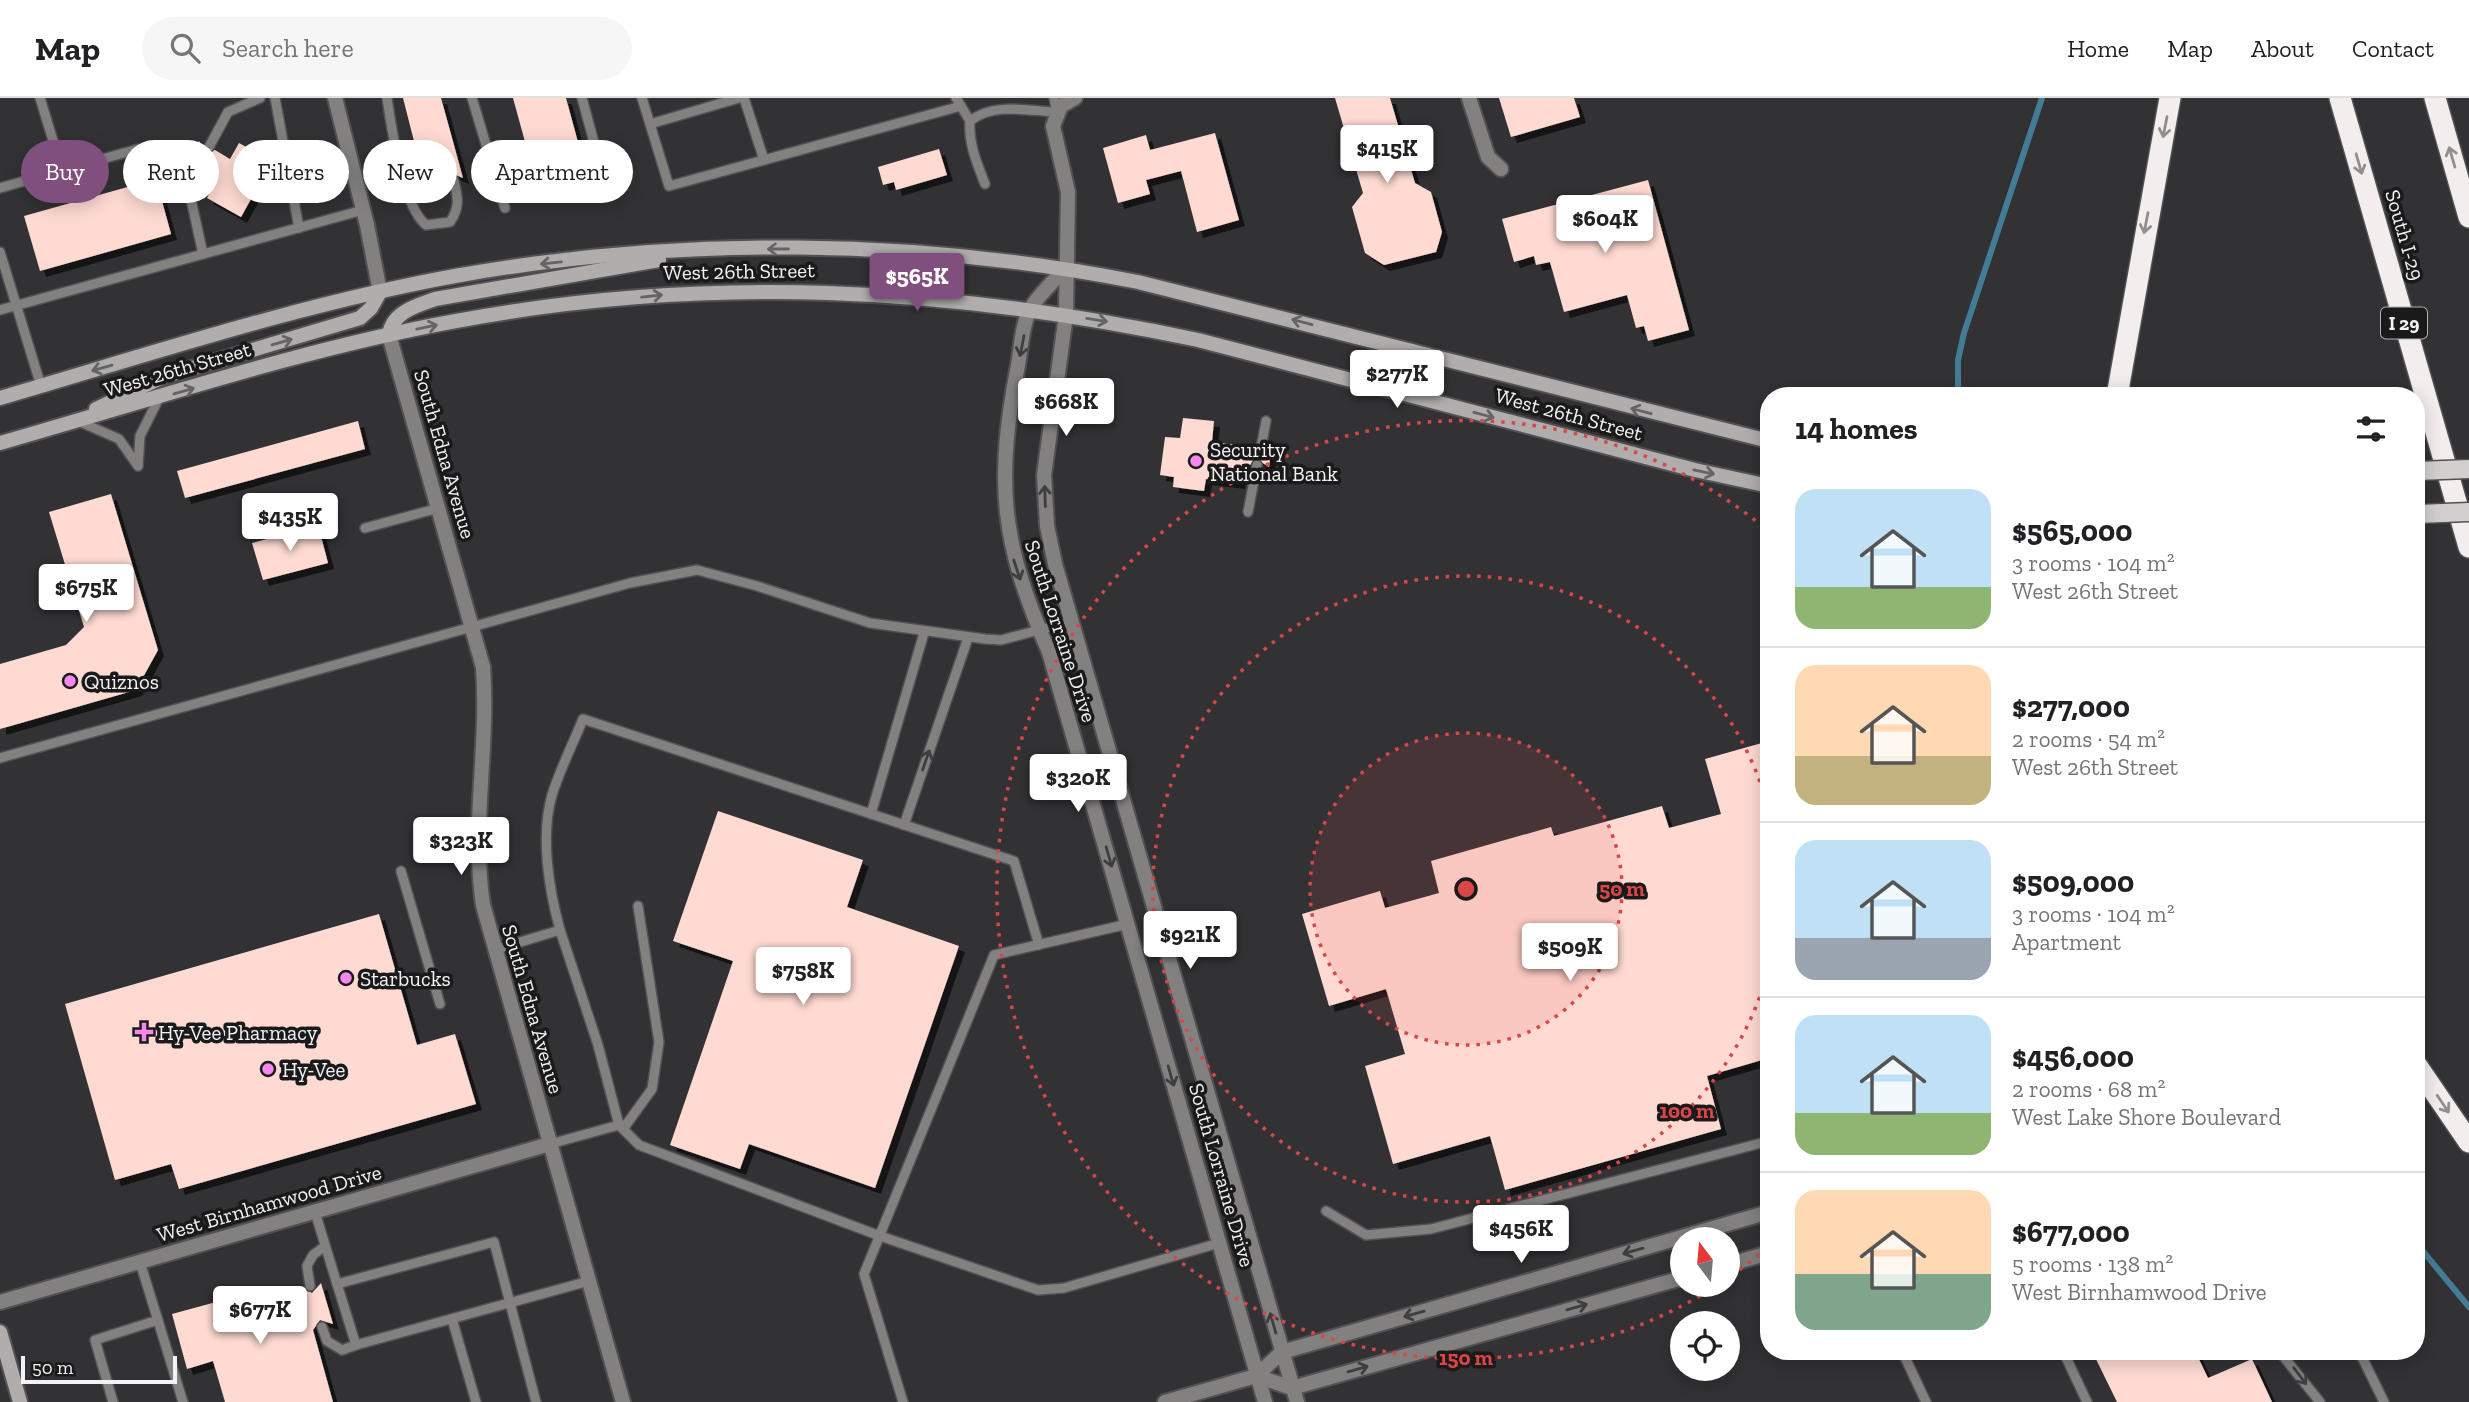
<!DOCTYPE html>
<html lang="en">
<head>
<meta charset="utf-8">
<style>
  :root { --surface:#fff; --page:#f6f6f6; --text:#202124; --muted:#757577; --line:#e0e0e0; --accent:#804f7e }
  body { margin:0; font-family:"Zilla Slab",serif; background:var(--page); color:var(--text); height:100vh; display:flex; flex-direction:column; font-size:26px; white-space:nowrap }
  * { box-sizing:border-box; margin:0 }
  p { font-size:23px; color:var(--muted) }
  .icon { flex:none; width:38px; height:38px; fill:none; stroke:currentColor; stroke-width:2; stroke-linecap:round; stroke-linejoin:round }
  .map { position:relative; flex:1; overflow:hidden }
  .panel { position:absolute; left:1760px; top:289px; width:665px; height:973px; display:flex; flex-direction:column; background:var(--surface); border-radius:28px; box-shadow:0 4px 18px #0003 }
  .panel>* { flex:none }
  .banner { position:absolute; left:21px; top:42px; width:665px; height:63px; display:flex; gap:14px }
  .needle { width:46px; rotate:344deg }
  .controls { position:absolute; left:1670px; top:1129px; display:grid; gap:14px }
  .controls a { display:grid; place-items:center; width:70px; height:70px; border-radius:50%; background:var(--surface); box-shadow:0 4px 18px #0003; font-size:35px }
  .scale { position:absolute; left:21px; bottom:18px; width:156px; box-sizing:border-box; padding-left:7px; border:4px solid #f3f3f5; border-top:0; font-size:19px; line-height:24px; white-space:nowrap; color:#f3f3f5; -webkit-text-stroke:5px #1a1a1b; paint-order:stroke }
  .price { position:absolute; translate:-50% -60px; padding:0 16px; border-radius:7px; background:#fff; color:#222; font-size:23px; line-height:46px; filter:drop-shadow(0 2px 4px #0008) }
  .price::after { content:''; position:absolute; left:50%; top:42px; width:21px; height:16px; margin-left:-10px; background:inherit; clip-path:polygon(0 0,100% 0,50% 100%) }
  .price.on { background:var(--accent); color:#fff }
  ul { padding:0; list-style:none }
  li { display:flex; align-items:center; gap:21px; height:175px; padding:0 35px }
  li+li { border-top:2px solid var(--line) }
  li span { display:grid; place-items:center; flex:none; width:196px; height:140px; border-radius:21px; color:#555 }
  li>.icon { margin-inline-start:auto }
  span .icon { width:84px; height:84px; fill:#fffc; stroke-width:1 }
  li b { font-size:30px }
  h2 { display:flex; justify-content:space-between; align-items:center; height:84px; padding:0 35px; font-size:30px }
  .tag { padding:0 24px; border-radius:32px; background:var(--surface); box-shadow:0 4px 18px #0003; font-size:24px; line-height:63px }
  .tag.on { background:var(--accent); color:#fff }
  header { display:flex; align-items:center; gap:42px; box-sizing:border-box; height:98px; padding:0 35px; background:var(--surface); border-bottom:2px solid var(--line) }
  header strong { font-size:33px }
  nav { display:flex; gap:38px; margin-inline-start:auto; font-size:24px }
  .search { width:490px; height:63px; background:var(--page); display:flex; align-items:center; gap:18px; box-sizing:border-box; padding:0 24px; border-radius:38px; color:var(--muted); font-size:26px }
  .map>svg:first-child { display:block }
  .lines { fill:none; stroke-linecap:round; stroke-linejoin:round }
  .stream { stroke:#457c95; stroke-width:6 }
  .building { fill:#fedad2; filter:url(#shadow) }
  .service-casing { stroke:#515154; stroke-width:12 }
  .minor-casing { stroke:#515154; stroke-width:18 }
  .tertiary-casing { stroke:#515154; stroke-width:18 }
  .secondary-casing { stroke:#515154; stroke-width:18 }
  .motorway-casing { stroke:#515154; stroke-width:24 }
  .service { stroke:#838180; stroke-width:9 }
  .minor { stroke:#838180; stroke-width:14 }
  .tertiary { stroke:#838180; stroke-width:14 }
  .secondary { stroke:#b0adac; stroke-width:14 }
  .motorway { stroke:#f3eeed; stroke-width:21 }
  .primary-bridge-casing { stroke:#515154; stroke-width:21; stroke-linecap:butt }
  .primary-bridge { stroke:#d3cfce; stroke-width:18 }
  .oneway { stroke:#918f8e }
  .oneway2 { stroke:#656464 }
  .oneway3 { stroke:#3f3e3e }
  .ring { fill:none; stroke:#da4647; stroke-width:3.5; stroke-dasharray:3.5 7 }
  .poi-dot { fill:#f688ed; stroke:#1a1a1b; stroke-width:2.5 }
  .labels { text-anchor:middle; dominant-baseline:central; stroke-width:7; stroke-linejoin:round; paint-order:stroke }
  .shield { fill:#1a1a1b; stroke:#b2b2b4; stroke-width:2 }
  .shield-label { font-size:19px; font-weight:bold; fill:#f3f3f5 }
  .street-label { font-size:21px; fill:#f3f3f5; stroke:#1a1a1b }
  .poi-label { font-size:21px; fill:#f3f3f5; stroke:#1a1a1b; text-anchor:start }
  .centre { fill:#da4647; stroke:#1a1a1b; stroke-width:3.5 }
  .ring-label { font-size:21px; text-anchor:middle; font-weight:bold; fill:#da4647; stroke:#1a1a1b; stroke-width:7; stroke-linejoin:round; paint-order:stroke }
</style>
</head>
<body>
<header>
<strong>Map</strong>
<div class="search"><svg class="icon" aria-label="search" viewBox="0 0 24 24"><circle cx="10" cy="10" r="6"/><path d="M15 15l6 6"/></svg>Search here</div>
<nav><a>Home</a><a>Map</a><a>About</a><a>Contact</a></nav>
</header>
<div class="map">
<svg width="2469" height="1304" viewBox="0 0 2469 1304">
  <defs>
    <filter id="shadow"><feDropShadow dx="6" dy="6" stdDeviation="0" flood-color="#0009"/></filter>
  </defs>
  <rect width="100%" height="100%" fill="#323235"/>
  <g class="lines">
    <g class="stream">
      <path d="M 1958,295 L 1958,262 L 1964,235 L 2042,0"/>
      <path d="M 2417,1146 L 2469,1209"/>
    </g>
  </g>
  <g class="building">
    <path d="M 403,0 L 441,0 L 463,80 L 453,76 L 447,84 L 439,86 L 438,81 L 420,86 L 412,56 L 417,55 Z"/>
    <path d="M 513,0 L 566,0 L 579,48 L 530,62 Z"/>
    <path d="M 1335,0 L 1390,0 L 1415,85 L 1431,94 L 1442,134 L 1436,154 L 1384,167 L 1365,155 L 1352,109 L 1363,95 Z"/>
    <path d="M 1499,0 L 1574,0 L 1580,19 L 1511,39 Z"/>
    <path d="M 1215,35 L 1239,122 L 1197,134 L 1181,73 L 1146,82 L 1150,96 L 1118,105 L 1103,50 L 1146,37 L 1150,52 Z"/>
    <path d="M 199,43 L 206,55 L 215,52 L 230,61 L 239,45 L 272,63 L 241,119 L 207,100 L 216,84 L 201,76 L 200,67 L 186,67 Z"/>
    <path d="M 939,51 L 947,77 L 896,92 L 894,84 L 883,87 L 878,69 Z"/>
    <path d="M 156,81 L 171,136 L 40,173 L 24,118 Z"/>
    <path d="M 1648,82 L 1689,232 L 1648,243 L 1644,228 L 1636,230 L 1627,197 L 1564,214 L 1550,164 L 1536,167 L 1534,158 L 1514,164 L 1502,121 Z"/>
    <path d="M 1183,320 L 1214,323 L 1212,344 L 1254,349 L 1260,357 L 1271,351 L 1269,369 L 1255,360 L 1250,367 L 1242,366 L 1239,385 L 1206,381 L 1204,393 L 1173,389 L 1174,379 L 1160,377 L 1165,339 L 1180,340 Z"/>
    <path d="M 358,323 L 365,351 L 185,400 L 177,373 Z"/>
    <path d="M 111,396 L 158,552 L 136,592 L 0,631 L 0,566 L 66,547 L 84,529 L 49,414 Z"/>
    <path d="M 318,427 L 328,465 L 263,482 L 252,445 Z"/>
    <path d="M 1769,643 L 1769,960 L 1707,978 L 1721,1031 L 1505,1092 L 1490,1038 L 1393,1066 L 1365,968 L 1405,956 L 1386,891 L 1329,908 L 1302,816 L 1380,793 L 1385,810 L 1439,795 L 1431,763 L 1551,729 L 1554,738 L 1662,708 L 1669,730 L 1721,716 L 1705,661 Z"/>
    <path d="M 718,713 L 863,762 L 847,809 L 959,848 L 875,1090 L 749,1046 L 740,1071 L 670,1047 L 733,863 L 673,843 Z"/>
    <path d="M 379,816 L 417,947 L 455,936 L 476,1006 L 179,1091 L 171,1066 L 115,1082 L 65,906 Z"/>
    <path d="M 321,1185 L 333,1226 L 320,1222 L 313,1232 L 333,1304 L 225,1304 L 213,1263 L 187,1271 L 172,1216 L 238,1198 L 240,1208 L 303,1190 L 312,1195 Z"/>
    <path d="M 2092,1253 L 2195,1253 L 2208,1280 L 2252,1261 L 2272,1304 L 2117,1304 Z"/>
  </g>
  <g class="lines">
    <g class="service-casing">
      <g id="service">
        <path d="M 40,0 L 62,72"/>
        <path d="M 275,0 L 299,130"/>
        <path d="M 387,0 C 392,32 402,107 426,127 L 450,124 C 460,110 458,99 454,83"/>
        <path d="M 472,0 L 505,110"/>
        <path d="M 582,0 L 605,85"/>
        <path d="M 642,0 L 669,88 L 961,8"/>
        <path d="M 744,0 L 764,62"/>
        <path d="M 956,0 L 970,23"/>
        <path d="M 650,26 L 739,0"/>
        <path d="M 209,49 L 228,14 L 260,0"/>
        <path d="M 195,72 L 188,88 L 203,156"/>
        <path d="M 985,86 C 977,65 968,45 970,23 C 994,4 1029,13 1057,14 L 1054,0"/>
        <path d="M 0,90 L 138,51"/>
        <path d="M 0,154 L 41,288"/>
        <path d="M 0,212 L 363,112"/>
        <path d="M 78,323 L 119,341 L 138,368"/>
        <path d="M 1261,350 L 1266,323"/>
        <path d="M 138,368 L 140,338 L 159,300"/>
        <path d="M 1248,414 L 1257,367"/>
        <path d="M 365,430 L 439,410"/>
        <path d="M 0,660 L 630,485 L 697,472 L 757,488 L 870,525 L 985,541 L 1001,542 L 1073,523"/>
        <path d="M 871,716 L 924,535"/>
        <path d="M 904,727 L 968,540"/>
        <path d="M 401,773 L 440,906"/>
        <path d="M 638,808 L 659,944 L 652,991 L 626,1027 L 619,1027 L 639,1047 L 880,1138 L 1038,1192 L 1064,1190 L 1219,1145"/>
        <path d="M 494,852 L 560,832 C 549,792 540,738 552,697 C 560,671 573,646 583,621 L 1014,763 L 1039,847"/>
        <path d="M 550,1046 L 619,1027 L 598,947 L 560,832"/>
        <path d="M 1326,1113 L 1366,1137 L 1431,1131 L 1769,1043"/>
        <path d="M 315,1114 L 337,1186"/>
        <path d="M 140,1164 L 183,1304"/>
        <path d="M 310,1188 L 307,1168 L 313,1157 L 325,1148"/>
        <path d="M 452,1221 L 476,1304"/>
        <path d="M 322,1229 L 327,1243 L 342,1252 L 356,1247"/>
        <path d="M 1902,1253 L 1926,1304"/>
        <path d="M 2063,1253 L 2087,1304"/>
        <path d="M 2279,1253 L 2320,1304"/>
        <path d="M 2359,1253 L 2384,1304"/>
        <path d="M 113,1304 L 95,1242 L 158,1222"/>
        <path d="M 536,1304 L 494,1144 L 337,1186 L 356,1247 L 589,1183"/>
        <path d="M 903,1304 L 864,1176 L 994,857 L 1128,826"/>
      </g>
    </g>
    <g class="minor-casing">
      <g id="minor">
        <path d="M 335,0 L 367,127 L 380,194"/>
        <path d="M 1469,0 L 1488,59 L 1501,71"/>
        <path d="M 1066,217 L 1068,94 L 1053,28 L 1061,8 L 1075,0"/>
        <path d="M 389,237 L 483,569 C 489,648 471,727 483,807 L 623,1304"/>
        <path d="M 1727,1167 L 1769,1155"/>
        <path d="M 0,1204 L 550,1046"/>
        <path d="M 1282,1254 L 1769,1114"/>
        <path d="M 1292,1290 L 1682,1180"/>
      </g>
    </g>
    <g class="tertiary-casing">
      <g id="tertiary">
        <path d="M 1066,170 C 1055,182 1040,195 1031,210 C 1022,224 1021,251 1018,267 C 995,385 1001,444 1049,554 L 1265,1304"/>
        <path d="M 1066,217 L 1044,377 L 1047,428 L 1055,466 L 1297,1304"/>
        <path d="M 1256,1278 L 1292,1290"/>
        <path d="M 1165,1304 L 1256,1278 L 1282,1254"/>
      </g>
    </g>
    <g class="secondary-casing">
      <g id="secondary">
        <path d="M 389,237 C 392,214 416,208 435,201 L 659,162"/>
        <path d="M 0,300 C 150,256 301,206 455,178 C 679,138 915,140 1138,184 L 1769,343"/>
        <path d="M 96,311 L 165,278 L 360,220 L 371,210 L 380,194"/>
        <path d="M 0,345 C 151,302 302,251 456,223 C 708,176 948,189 1198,242 L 1695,372 L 1769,388"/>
        <path d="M 0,1234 L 20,1304"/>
      </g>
    </g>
    <g class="motorway-casing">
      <g id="motorway">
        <path d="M 2340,0 L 2469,449"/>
        <path d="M 2435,0 L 2469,119"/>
        <path d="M 2117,298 L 2170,0"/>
        <path d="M 2417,968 L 2469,1044"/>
      </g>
    </g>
    <use href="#service" class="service"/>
    <use href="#minor" class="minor"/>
    <use href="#tertiary" class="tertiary"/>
    <use href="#secondary" class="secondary"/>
    <use href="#motorway" class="motorway"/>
    <g class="primary-bridge-casing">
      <g id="primary-bridge">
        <path d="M 2417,373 L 2469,371"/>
        <path d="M 2417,416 L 2469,414"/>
      </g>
    </g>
    <use href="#primary-bridge" class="primary-bridge"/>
  </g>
  <defs><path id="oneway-shaft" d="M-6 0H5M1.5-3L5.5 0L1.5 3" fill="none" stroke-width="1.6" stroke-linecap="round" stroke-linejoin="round" transform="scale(1.75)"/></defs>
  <g class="oneway">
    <use href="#oneway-shaft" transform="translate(2165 29) rotate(101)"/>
    <use href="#oneway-shaft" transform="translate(2452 59) rotate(-106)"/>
    <use href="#oneway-shaft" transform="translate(2359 66) rotate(74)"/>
    <use href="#oneway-shaft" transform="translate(2146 125) rotate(101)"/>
    <use href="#oneway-shaft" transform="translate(2443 1006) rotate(56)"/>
  </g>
  <g class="oneway2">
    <use href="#oneway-shaft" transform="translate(778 151) rotate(180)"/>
    <use href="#oneway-shaft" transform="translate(551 165) rotate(174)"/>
    <use href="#oneway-shaft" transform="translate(652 198) rotate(-6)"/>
    <use href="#oneway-shaft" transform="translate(1097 222) rotate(9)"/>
    <use href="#oneway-shaft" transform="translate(1302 224) rotate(-165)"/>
    <use href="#oneway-shaft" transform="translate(427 229) rotate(-12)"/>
    <use href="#oneway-shaft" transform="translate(282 244) rotate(-16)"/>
    <use href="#oneway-shaft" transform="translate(102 270) rotate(164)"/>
    <use href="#oneway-shaft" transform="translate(184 293) rotate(-16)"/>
    <use href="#oneway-shaft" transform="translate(1641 313) rotate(-165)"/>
    <use href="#oneway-shaft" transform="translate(1484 317) rotate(15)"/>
    <use href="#oneway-shaft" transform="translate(1704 374) rotate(12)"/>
  </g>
  <g class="oneway3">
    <use href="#oneway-shaft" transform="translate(1022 248) rotate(101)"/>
    <use href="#oneway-shaft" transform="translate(1045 398) rotate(-92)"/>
    <use href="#oneway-shaft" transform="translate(1017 472) rotate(72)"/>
    <use href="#oneway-shaft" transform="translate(926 662) rotate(-71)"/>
    <use href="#oneway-shaft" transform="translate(1109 759) rotate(74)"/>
    <use href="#oneway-shaft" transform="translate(1171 978) rotate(74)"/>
    <use href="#oneway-shaft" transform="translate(1633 1153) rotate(164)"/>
    <use href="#oneway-shaft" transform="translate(1577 1209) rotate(-16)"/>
    <use href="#oneway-shaft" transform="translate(1414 1216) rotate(164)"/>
    <use href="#oneway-shaft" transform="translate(1273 1225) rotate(-106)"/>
    <use href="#oneway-shaft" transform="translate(1358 1271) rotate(-16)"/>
    <use href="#oneway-shaft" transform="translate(2300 1278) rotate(53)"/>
  </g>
  <circle cx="1466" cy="791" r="156" fill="#da4647" fill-opacity=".12"/>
  <g class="ring">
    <circle cx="1466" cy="791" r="156"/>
    <path d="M1769 869A313 313 0 1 1 1769 713"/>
    <path d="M1767 1150A469 469 0 0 1 1728 1180M1718 1187A469 469 0 1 1 1767 432"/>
  </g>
  <g class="poi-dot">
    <circle cx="1196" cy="363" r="7"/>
    <circle cx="70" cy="583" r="7"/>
    <circle cx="346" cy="880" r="7"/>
    <path d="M140.5 923.5h7v7h7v7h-7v7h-7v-7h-7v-7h7z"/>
    <circle cx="268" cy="971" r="7"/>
  </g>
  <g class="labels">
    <rect class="shield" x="2381" y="209.5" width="46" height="31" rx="5"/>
    <g class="shield-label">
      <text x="2404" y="225">I 29</text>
    </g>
    <g class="street-label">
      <text transform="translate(2405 137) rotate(74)">South I-29</text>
      <text transform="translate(739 173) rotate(-1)">West 26th Street</text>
      <text transform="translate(177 271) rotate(-16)">West 26th Street</text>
      <text transform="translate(1569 316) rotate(15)">West 26th Street</text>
      <text transform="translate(445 356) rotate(74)">South Edna Avenue</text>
      <text transform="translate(1061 533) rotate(72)">South Lorraine Drive</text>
      <text transform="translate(533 911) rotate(74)">South Edna Avenue</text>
      <text transform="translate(1222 1077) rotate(74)">South Lorraine Drive</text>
      <text transform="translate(269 1105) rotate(-16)">West Birnhamwood Drive</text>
    </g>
    <g class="poi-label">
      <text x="1210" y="351">Security<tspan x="1210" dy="24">National Bank</tspan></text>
      <text x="84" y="583">Quiznos</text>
      <text x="360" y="880">Starbucks</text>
      <text x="158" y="934">Hy-Vee Pharmacy</text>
      <text x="282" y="971">Hy-Vee</text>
    </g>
  </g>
  <circle cx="1466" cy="791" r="10" class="centre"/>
  <g class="ring-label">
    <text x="1622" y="798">50 m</text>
    <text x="1687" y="1020">100 m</text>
    <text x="1466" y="1267">150 m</text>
  </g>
</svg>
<div class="controls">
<a><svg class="needle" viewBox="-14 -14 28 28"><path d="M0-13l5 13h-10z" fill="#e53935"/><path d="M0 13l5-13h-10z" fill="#757577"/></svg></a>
<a><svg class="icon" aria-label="locate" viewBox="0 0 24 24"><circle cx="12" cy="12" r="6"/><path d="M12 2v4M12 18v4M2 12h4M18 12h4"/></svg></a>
</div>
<div class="scale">50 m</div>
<b class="price" style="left:1387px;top:87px">$415K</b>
<b class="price" style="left:1605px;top:157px">$604K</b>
<b class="price on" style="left:917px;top:215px">$565K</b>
<b class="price" style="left:1397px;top:312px">$277K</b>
<b class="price" style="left:1066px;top:340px">$668K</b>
<b class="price" style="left:290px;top:455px">$435K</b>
<b class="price" style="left:86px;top:526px">$675K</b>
<b class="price" style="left:1078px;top:716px">$320K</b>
<b class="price" style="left:461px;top:779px">$323K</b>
<b class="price" style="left:1190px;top:873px">$921K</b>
<b class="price" style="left:1570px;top:885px">$509K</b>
<b class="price" style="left:803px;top:909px">$758K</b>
<b class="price" style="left:1521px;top:1167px">$456K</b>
<b class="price" style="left:260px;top:1248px">$677K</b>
<div class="banner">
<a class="tag on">Buy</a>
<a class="tag">Rent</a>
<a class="tag">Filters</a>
<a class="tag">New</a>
<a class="tag">Apartment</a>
</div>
<section class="panel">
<h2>14 homes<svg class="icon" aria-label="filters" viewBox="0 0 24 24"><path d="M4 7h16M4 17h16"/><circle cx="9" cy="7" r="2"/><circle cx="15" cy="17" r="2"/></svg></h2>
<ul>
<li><span style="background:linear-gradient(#bfe0f5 70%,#8fb573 0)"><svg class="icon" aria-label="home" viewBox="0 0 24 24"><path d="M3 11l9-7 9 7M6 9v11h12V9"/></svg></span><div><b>$565,000</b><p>3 rooms · 104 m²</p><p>West 26th Street</p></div></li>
<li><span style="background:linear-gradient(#ffd9b3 65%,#c2b280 0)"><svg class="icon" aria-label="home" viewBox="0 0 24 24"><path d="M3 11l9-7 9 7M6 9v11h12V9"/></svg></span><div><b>$277,000</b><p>2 rooms · 54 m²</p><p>West 26th Street</p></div></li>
<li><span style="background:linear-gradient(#bfe0f5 70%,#9aa5b1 0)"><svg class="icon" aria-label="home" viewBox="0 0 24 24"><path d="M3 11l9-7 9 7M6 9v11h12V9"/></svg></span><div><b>$509,000</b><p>3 rooms · 104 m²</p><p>Apartment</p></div></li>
<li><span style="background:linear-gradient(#bfe0f5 70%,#8fb573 0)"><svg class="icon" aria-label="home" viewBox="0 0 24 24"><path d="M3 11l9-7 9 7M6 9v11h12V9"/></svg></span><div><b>$456,000</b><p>2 rooms · 68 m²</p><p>West Lake Shore Boulevard</p></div></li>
<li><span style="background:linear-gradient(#ffd9b3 60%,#7fa58c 0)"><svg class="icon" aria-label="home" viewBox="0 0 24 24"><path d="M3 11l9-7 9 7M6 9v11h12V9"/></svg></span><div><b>$677,000</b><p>5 rooms · 138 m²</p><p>West Birnhamwood Drive</p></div></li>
</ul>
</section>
</div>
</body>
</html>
